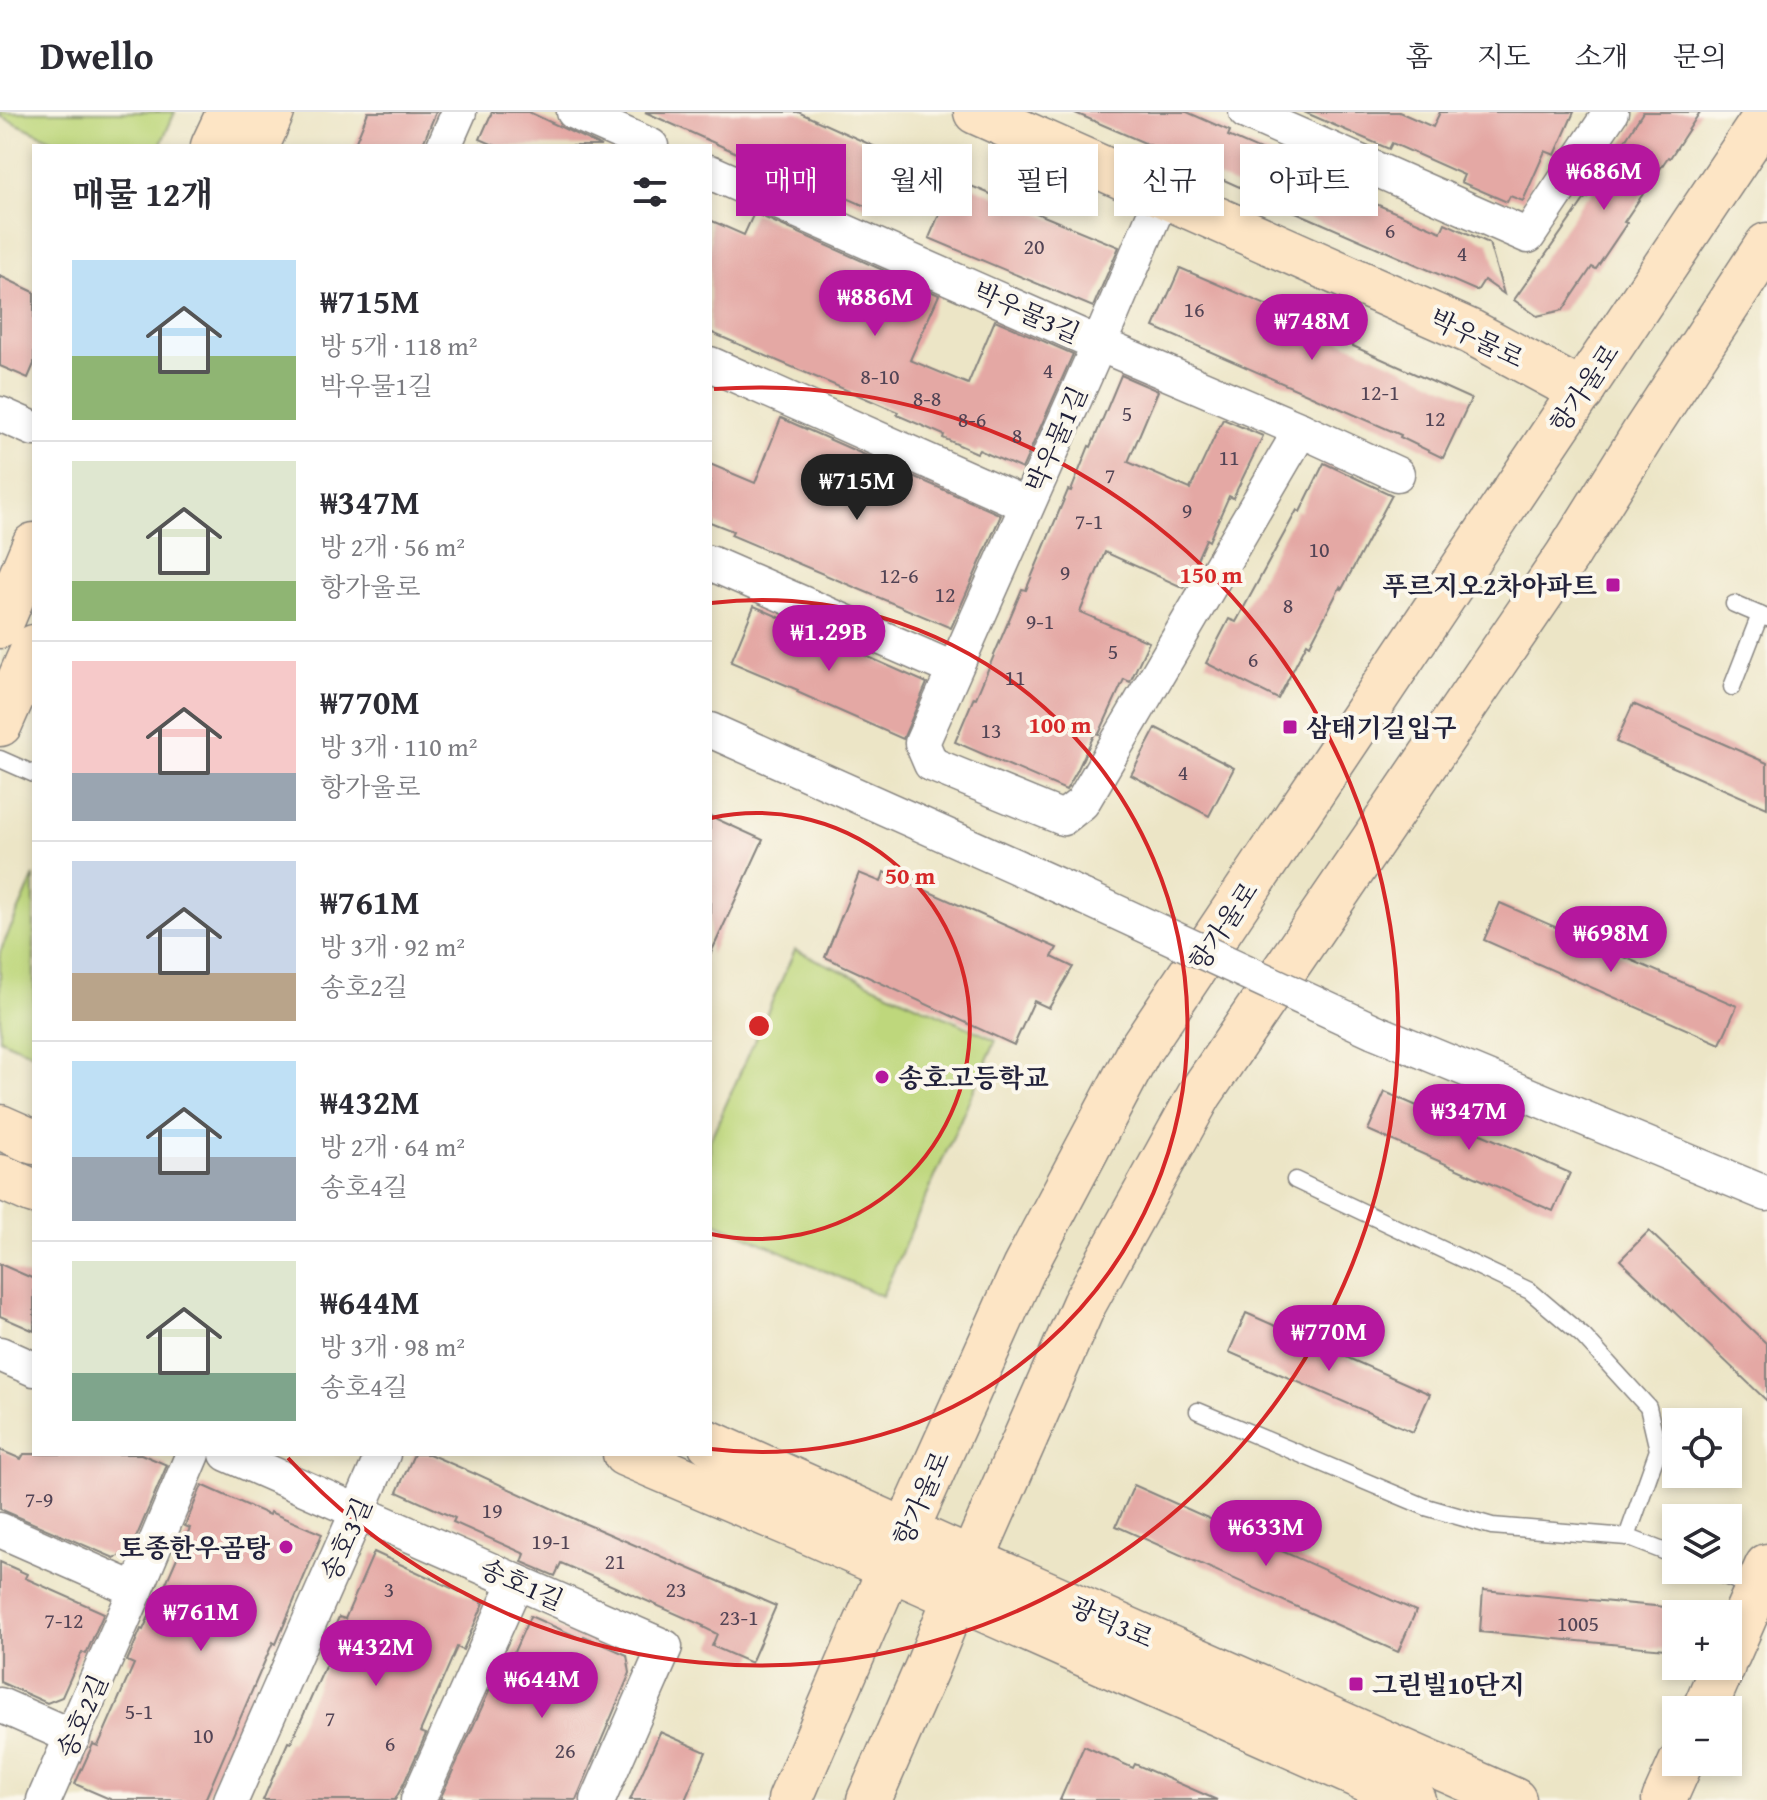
<!DOCTYPE html>
<html lang="ko">
<head>
<meta charset="utf-8">
<style>
  :root { --surface:#fff; --page:#f2f2f3; --text:#2b2b33; --muted:#7c7c81; --line:#e1e1e2; --accent:#b5179e }
  body { margin:0; font-family:"Gentium Book Plus","Noto Serif KR",serif; background:var(--page); color:var(--text); height:100vh; display:flex; flex-direction:column; font-size:30px; white-space:nowrap }
  * { box-sizing:border-box; margin:0 }
  p { font-size:26px; color:var(--muted) }
  .icon { flex:none; width:44px; height:44px; fill:none; stroke:currentColor; stroke-width:2; stroke-linecap:round; stroke-linejoin:round }
  .map { position:relative; flex:1; overflow:hidden }
  .details { position:absolute; left:32px; top:32px; width:680px; height:1312px; display:flex; flex-direction:column; background:var(--surface); border-radius:0px; box-shadow:0 4px 12px #0003 }
  .details>* { flex:none }
  .hud { position:absolute; left:736px; top:32px; width:760px; height:72px; display:flex; gap:16px }
  .tools { position:absolute; left:1662px; top:1296px; display:grid; gap:16px }
  .tools a { display:grid; place-items:center; width:80px; height:80px; border-radius:0px; background:var(--surface); box-shadow:0 4px 12px #0003; font-size:40px }
  .price { position:absolute; translate:-50% -68px; padding:0 18px; border-radius:28px; background:var(--accent); color:#fff; font-size:26px; line-height:52px; filter:drop-shadow(0 2px 4px #0008) }
  .price::after { content:''; position:absolute; left:50%; top:48px; width:24px; height:18px; margin-left:-12px; background:inherit; clip-path:polygon(0 0,100% 0,50% 100%) }
  .price.current { background:#222; color:#fff }
  ul { padding:0; list-style:none }
  li { display:flex; align-items:center; gap:24px; height:200px; padding:0 40px }
  li+li { border-top:2px solid var(--line) }
  li span { display:grid; place-items:center; flex:none; width:224px; height:160px; border-radius:0px; color:#555 }
  li>.icon { margin-inline-start:auto }
  span .icon { width:96px; height:96px; fill:#fffc; stroke-width:1 }
  li b { font-size:34px }
  h2 { display:flex; justify-content:space-between; align-items:center; height:96px; padding:0 40px; font-size:34px }
  .pill { padding:0 28px; border-radius:0px; background:var(--surface); box-shadow:0 4px 12px #0003; font-size:28px; line-height:72px }
  .pill.current { background:var(--accent); color:#fff }
  header { display:flex; align-items:center; gap:48px; box-sizing:border-box; height:112px; padding:0 40px; background:var(--surface); border-bottom:2px solid var(--line) }
  header strong { font-size:38px }
  nav { display:flex; gap:44px; margin-inline-start:auto; font-size:28px }
  .map>svg:first-child { display:block }
  .green { fill:#bed77c; stroke:#707c5c; stroke-width:2 }
  .building { fill:#e4a8a4 }
  .lines { fill:none; stroke-linecap:round; stroke-linejoin:round }
  .lane-casing { stroke:#878480; stroke-width:19 }
  .street-casing { stroke:#878480; stroke-width:37 }
  .secondary-casing { stroke:#878480; stroke-width:47 }
  .lane { stroke:#fff; stroke-width:16 }
  .street { stroke:#fff; stroke-width:34 }
  .secondary { stroke:#fde5c5; stroke-width:44 }
  .street-bridge-casing { stroke:#878480; stroke-width:37; stroke-linecap:butt }
  .street-bridge { stroke:#fff; stroke-width:34 }
  .ring { fill:none; stroke:#d62828; stroke-width:4 }
  .poi-dot { fill:#b5179e; stroke:#fbf7ec; stroke-width:3 }
  .labels { text-anchor:middle; dominant-baseline:central; stroke-width:8; stroke-linejoin:round; paint-order:stroke }
  .number-label { font-size:22px; fill:#524455 }
  .street-label { font-size:26px; fill:#22223b; stroke:#fbf7ec }
  .poi-label { font-size:26px; font-weight:bold; fill:#22223b; stroke:#fbf7ec; text-anchor:start }
  .centre { fill:#d62828; stroke:#fbf7ec; stroke-width:4 }
  .ring-label { font-size:24px; text-anchor:middle; font-weight:bold; fill:#d62828; stroke:#fbf7ec; stroke-width:8; stroke-linejoin:round; paint-order:stroke }
</style>
</head>
<body>
<header>
<strong>Dwello</strong>
<nav><a>홈</a><a>지도</a><a>소개</a><a>문의</a></nav>
</header>
<div class="map">
<svg width="1767" height="1688" viewBox="0 0 1767 1688">
  <rect width="100%" height="100%" fill="#fbf7ec"/>
  <filter id="ink" filterUnits="userSpaceOnUse"><feTurbulence type="fractalNoise" baseFrequency=".0125" numOctaves="2"/><feDisplacementMap in="SourceGraphic" scale="16" xChannelSelector="R" yChannelSelector="G"/><feConvolveMatrix kernelMatrix="1 2 1 2 8 2 1 2 1" color-interpolation-filters="sRGB"/></filter>
  <filter id="wash" filterUnits="userSpaceOnUse"><feTurbulence type="fractalNoise" baseFrequency=".006" numOctaves="4" result="noise"/><feDisplacementMap in="SourceGraphic" scale="32" xChannelSelector="R" yChannelSelector="G"/><feGaussianBlur stdDeviation="1.8" result="paint"/><feColorMatrix in="noise" values="0 0 0 0 0 0 0 0 0 0 0 0 0 0 0 0 0 1.4 0 .05"/><feComposite in="paint" operator="in"/></filter>
  <g filter="url(#wash)">
    <rect width="100%" height="100%" fill="#ece5c6"/>
    <g class="green">
      <path d="M 0,0 L 175,0 L 160,34 L 66,34 L 0,4 Z"/>
      <path d="M 34,764 L 34,942 L 0,927 L 0,840 Z"/>
      <path d="M 795,838 L 996,928 L 882,1184 L 710,1108 L 710,1028 Z"/>
    </g>
    <g id="blocks">
      <g class="building">
        <path d="M 368,0 L 436,0 L 422,34 L 354,34 Z"/>
        <path d="M 492,0 L 529,0 L 601,34 L 496,34 L 480,27 Z"/>
        <path d="M 645,0 L 798,0 L 889,41 L 865,94 L 797,64 L 795,67 Z"/>
        <path d="M 1073,0 L 1187,0 L 1230,19 L 1228,24 L 1364,83 L 1362,86 L 1441,120 L 1445,111 L 1489,131 L 1504,182 L 1484,168 L 1477,179 L 1282,94 L 1195,55 L 1196,53 Z"/>
        <path d="M 1304,0 L 1399,0 L 1433,15 L 1440,0 L 1574,0 L 1555,43 L 1545,39 L 1523,89 L 1510,84 L 1507,90 L 1461,70 L 1464,63 L 1392,31 L 1389,37 Z"/>
        <path d="M 1643,0 L 1700,0 L 1670,46 L 1668,45 L 1624,110 L 1627,111 L 1596,157 L 1592,155 L 1563,198 L 1537,204 L 1514,188 L 1586,85 L 1588,86 Z"/>
        <path d="M 954,67 L 1119,135 L 1093,195 L 929,126 Z"/>
        <path d="M 754,101 L 939,183 L 910,248 L 968,272 L 995,208 L 1073,242 L 1022,357 L 979,338 L 977,341 L 943,326 L 944,323 L 897,303 L 898,300 L 710,220 L 710,108 L 744,123 Z"/>
        <path d="M 1180,156 L 1296,206 L 1295,208 L 1471,287 L 1443,346 L 1400,325 L 1401,323 L 1154,215 Z"/>
        <path d="M 0,164 L 34,180 L 34,252 L 28,266 L 0,254 Z"/>
        <path d="M 1121,263 L 1158,279 L 1128,350 L 1190,377 L 1223,307 L 1263,324 L 1233,386 L 1229,384 L 1209,429 L 1206,427 L 1184,476 L 1105,440 L 1080,500 L 1149,530 L 1130,570 L 1124,567 L 1099,622 L 1095,621 L 1077,659 L 1066,678 L 955,630 L 974,585 L 976,586 L 1022,477 L 1026,478 L 1068,378 L 1071,379 L 1089,334 L 1091,335 Z"/>
        <path d="M 781,306 L 1001,403 L 951,516 L 731,423 L 733,419 L 710,410 L 710,352 L 755,371 Z"/>
        <path d="M 1324,351 L 1392,383 L 1342,477 L 1340,475 L 1310,533 L 1307,531 L 1278,587 L 1206,551 L 1229,507 L 1236,510 L 1297,398 L 1300,400 Z"/>
        <path d="M 754,494 L 927,571 L 903,627 L 797,580 L 798,578 L 731,550 Z"/>
        <path d="M 1633,592 L 1767,651 L 1767,696 L 1616,630 Z"/>
        <path d="M 1156,616 L 1234,656 L 1209,704 L 1131,663 Z"/>
        <path d="M 710,704 L 763,728 L 710,843 Z"/>
        <path d="M 884,760 L 1057,836 L 1052,845 L 1073,855 L 1049,896 L 1034,889 L 1014,933 L 825,845 L 859,761 L 881,770 Z"/>
        <path d="M 1500,791 L 1737,894 L 1720,932 L 1484,828 Z"/>
        <path d="M 1385,980 L 1570,1061 L 1553,1099 L 1368,1018 Z"/>
        <path d="M 1649,1119 L 1767,1232 L 1767,1289 L 1620,1148 Z"/>
        <path d="M 0,1152 L 34,1167 L 34,1219 L 0,1204 Z"/>
        <path d="M 1246,1201 L 1430,1282 L 1413,1320 L 1229,1240 Z"/>
        <path d="M 0,1338 L 21,1347 L 24,1342 L 141,1342 L 167,1353 L 130,1440 L 114,1446 L 0,1397 Z"/>
        <path d="M 414,1342 L 429,1342 L 475,1362 L 475,1361 L 579,1409 L 776,1494 L 751,1551 L 712,1534 L 717,1522 L 703,1515 L 704,1514 L 561,1451 L 555,1464 L 522,1450 L 525,1442 L 453,1410 L 455,1406 L 397,1380 Z"/>
        <path d="M 202,1373 L 269,1403 L 270,1400 L 322,1422 L 276,1532 L 273,1530 L 205,1688 L 112,1688 L 75,1672 L 93,1632 L 98,1634 L 134,1552 L 127,1549 L 141,1517 L 143,1518 L 150,1502 L 152,1503 L 190,1416 L 185,1414 Z"/>
        <path d="M 1134,1373 L 1416,1499 L 1398,1540 L 1116,1414 Z"/>
        <path d="M 374,1440 L 484,1491 L 463,1538 L 457,1535 L 420,1620 L 426,1622 L 404,1671 L 395,1688 L 263,1688 L 288,1630 L 291,1631 L 328,1548 L 321,1545 L 339,1505 L 345,1507 Z"/>
        <path d="M 0,1450 L 27,1462 L 25,1466 L 104,1501 L 86,1542 L 82,1540 L 62,1585 L 47,1591 L 0,1570 Z"/>
        <path d="M 1483,1478 L 1676,1496 L 1676,1538 L 1480,1520 Z"/>
        <path d="M 530,1504 L 582,1527 L 584,1524 L 627,1543 L 630,1561 L 576,1688 L 440,1687 L 491,1575 L 497,1578 Z"/>
        <path d="M 660,1620 L 706,1640 L 685,1688 L 630,1688 Z"/>
        <path d="M 1084,1634 L 1133,1656 L 1135,1652 L 1217,1688 L 1060,1688 Z"/>
      </g>
    </g>
  </g>
  <g filter="url(#ink)">
    <use href="#blocks" fill-opacity="0" stroke="#878480" stroke-width="2"/>
    <g class="lines">
      <g class="lane-casing">
        <g id="lane">
          <path d="M 1734,492 L 1767,506"/>
          <path d="M 1732,575 L 1760,503"/>
          <path d="M 0,647 L 34,662"/>
          <path d="M 1295,1068 L 1530,1179 L 1583,1224 L 1648,1295 L 1658,1338 L 1627,1425"/>
          <path d="M 1198,1299 L 1426,1395 L 1492,1414 L 1627,1425 L 1676,1444"/>
          <path d="M 1710,1458 L 1757,1477"/>
        </g>
      </g>
      <g class="street-casing">
        <g id="street">
          <path d="M 574,0 L 651,34"/>
          <path d="M 1246,0 L 1528,124 L 1611,0"/>
          <path d="M 444,34 L 459,0"/>
          <path d="M 710,60 L 1099,232 L 1301,318 L 1397,362"/>
          <path d="M 1162,84 L 1099,232 L 922,631 L 931,652 L 1063,706 L 1082,691 L 1301,318"/>
          <path d="M 710,252 L 1027,393"/>
          <path d="M 0,302 L 34,317"/>
          <path d="M 710,451 L 953,557"/>
          <path d="M 710,618 L 1084,785"/>
          <path d="M 1374,919 L 1767,1082"/>
          <path d="M 0,1242 L 34,1257"/>
          <path d="M 227,1342 L 665,1535 L 598,1688"/>
          <path d="M 0,1418 L 136,1478"/>
          <path d="M 0,1593 L 73,1625"/>
          <path d="M 44,1688 L 136,1478 L 193,1342"/>
          <path d="M 231,1688 L 383,1342"/>
          <path d="M 418,1688 L 516,1470"/>
        </g>
      </g>
      <g class="secondary-casing">
        <g id="secondary">
          <path d="M 976,0 L 1471,220 L 1582,280"/>
          <path d="M 213,34 L 229,0"/>
          <path d="M 257,34 L 272,0"/>
          <path d="M 0,514 L 34,433"/>
          <path d="M 0,612 L 34,535"/>
          <path d="M 0,1015 L 34,1030"/>
          <path d="M 0,1065 L 34,1080"/>
          <path d="M 710,1331 L 971,1448 L 1514,1688"/>
          <path d="M 625,1342 L 813,1422 L 1413,1688"/>
          <path d="M 1728,1543 L 1767,1454"/>
          <path d="M 1704,1598 L 1723,1554"/>
          <path d="M 790,1688 L 906,1419 L 1024,1156 L 1139,939 L 1767,2"/>
          <path d="M 869,1688 L 928,1553 L 955,1486 L 1084,1192 L 1200,982 L 1567,444 L 1644,321 L 1767,133"/>
          <path d="M 1664,1688 L 1681,1650"/>
        </g>
      </g>
      <use href="#lane" class="lane"/>
      <use href="#street" class="street"/>
      <use href="#secondary" class="secondary"/>
      <g class="street-bridge-casing">
        <path id="street-bridge" d="M 1084,785 L 1374,919"/>
      </g>
      <use href="#street-bridge" class="street-bridge"/>
    </g>
  </g>
  <g class="ring">
    <path d="M711 706A213 213 0 1 1 711 1122"/>
    <path d="M711 491A426 426 0 1 1 711 1337"/>
    <path d="M714 277A639 639 0 1 1 288 1346"/>
  </g>
  <g class="poi-dot">
    <rect x="1605" y="465" width="16" height="16" rx="4"/>
    <rect x="1282" y="607" width="16" height="16" rx="4"/>
    <circle cx="882" cy="965" r="8"/>
    <circle cx="286" cy="1435" r="8"/>
    <rect x="1348" y="1564" width="16" height="16" rx="4"/>
  </g>
  <g class="labels">
    <g class="number-label">
      <text x="1390" y="118">6</text>
      <text x="1034" y="134">20</text>
      <text x="1462" y="141">4</text>
      <text x="1194" y="197">16</text>
      <text x="1048" y="258">4</text>
      <text x="880" y="264">8-10</text>
      <text x="1380" y="280">12-1</text>
      <text x="927" y="286">8-8</text>
      <text x="1127" y="301">5</text>
      <text x="1435" y="306">12</text>
      <text x="972" y="307">8-6</text>
      <text x="1017" y="323">8</text>
      <text x="1229" y="345">11</text>
      <text x="1110" y="363">7</text>
      <text x="1187" y="398">9</text>
      <text x="1089" y="409">7-1</text>
      <text x="1319" y="437">10</text>
      <text x="1065" y="460">9</text>
      <text x="899" y="463">12-6</text>
      <text x="945" y="482">12</text>
      <text x="1288" y="493">8</text>
      <text x="1040" y="509">9-1</text>
      <text x="1113" y="539">5</text>
      <text x="1253" y="547">6</text>
      <text x="1015" y="565">11</text>
      <text x="991" y="618">13</text>
      <text x="1183" y="660">4</text>
      <text x="39" y="1387">7-9</text>
      <text x="492" y="1398">19</text>
      <text x="551" y="1429">19-1</text>
      <text x="615" y="1449">21</text>
      <text x="389" y="1477">3</text>
      <text x="676" y="1477">23</text>
      <text x="739" y="1505">23-1</text>
      <text x="64" y="1508">7-12</text>
      <text x="1578" y="1511">1005</text>
      <text x="139" y="1599">5-1</text>
      <text x="330" y="1606">7</text>
      <text x="203" y="1623">10</text>
      <text x="390" y="1631">6</text>
      <text x="565" y="1638">26</text>
    </g>
    <g class="street-label">
      <text transform="translate(1027 200) rotate(24)">박우물3길</text>
      <text transform="translate(1477 226) rotate(26)">박우물로</text>
      <text transform="translate(1584 276) rotate(-56)">항가울로</text>
      <text transform="translate(1056 327) rotate(-66)">박우물1길</text>
      <text transform="translate(1223 814) rotate(-56)">항가울로</text>
      <text transform="translate(921 1386) rotate(-66)">항가울로</text>
      <text transform="translate(346 1427) rotate(-66)">송호3길</text>
      <text transform="translate(522 1472) rotate(24)">송호1길</text>
      <text transform="translate(1112 1510) rotate(24)">광덕3로</text>
      <text transform="translate(82 1604) rotate(-66)">송호2길</text>
    </g>
    <g class="poi-label">
      <text x="1597" y="473" text-anchor="end">푸르지오2차아파트</text>
      <text x="1306" y="615">삼태기길입구</text>
      <text x="898" y="965">송호고등학교</text>
      <text x="270" y="1435" text-anchor="end">토종한우곰탕</text>
      <text x="1372" y="1572">그린빌10단지</text>
    </g>
  </g>
  <circle cx="759" cy="914" r="12" class="centre"/>
  <g class="ring-label">
    <text x="1211" y="471">150 m</text>
    <text x="1060" y="621">100 m</text>
    <text x="910" y="772">50 m</text>
  </g>
</svg>
<div class="tools">
<a><svg class="icon" aria-label="locate" viewBox="0 0 24 24"><circle cx="12" cy="12" r="6"/><path d="M12 2v4M12 18v4M2 12h4M18 12h4"/></svg></a>
<a><svg class="icon" aria-label="layers" viewBox="0 0 24 24"><path d="M12 4l9 5-9 5-9-5zM3 14l9 5 9-5"/></svg></a>
<a>+</a>
<a>−</a>
</div>
<b class="price" style="left:1604px;top:100px">₩686M</b>
<b class="price" style="left:875px;top:226px">₩886M</b>
<b class="price" style="left:1312px;top:250px">₩748M</b>
<b class="price current" style="left:857px;top:410px">₩715M</b>
<b class="price" style="left:829px;top:561px">₩1.29B</b>
<b class="price" style="left:1611px;top:862px">₩698M</b>
<b class="price" style="left:1469px;top:1040px">₩347M</b>
<b class="price" style="left:1329px;top:1261px">₩770M</b>
<b class="price" style="left:1266px;top:1456px">₩633M</b>
<b class="price" style="left:201px;top:1541px">₩761M</b>
<b class="price" style="left:376px;top:1576px">₩432M</b>
<b class="price" style="left:542px;top:1608px">₩644M</b>
<div class="hud">
<a class="pill current">매매</a>
<a class="pill">월세</a>
<a class="pill">필터</a>
<a class="pill">신규</a>
<a class="pill">아파트</a>
</div>
<section class="details">
<h2>매물 12개<svg class="icon" aria-label="filters" viewBox="0 0 24 24"><path d="M4 7h16M4 17h16"/><circle cx="9" cy="7" r="2"/><circle cx="15" cy="17" r="2"/></svg></h2>
<ul>
<li><span style="background:linear-gradient(#bfe0f5 60%,#8fb573 0)"><svg class="icon" aria-label="home" viewBox="0 0 24 24"><path d="M3 11l9-7 9 7M6 9v11h12V9"/></svg></span><div><b>₩715M</b><p>방 5개 · 118 m²</p><p>박우물1길</p></div></li>
<li><span style="background:linear-gradient(#dfe7d0 75%,#8fb573 0)"><svg class="icon" aria-label="home" viewBox="0 0 24 24"><path d="M3 11l9-7 9 7M6 9v11h12V9"/></svg></span><div><b>₩347M</b><p>방 2개 · 56 m²</p><p>항가울로</p></div></li>
<li><span style="background:linear-gradient(#f6c9c9 70%,#9aa5b1 0)"><svg class="icon" aria-label="home" viewBox="0 0 24 24"><path d="M3 11l9-7 9 7M6 9v11h12V9"/></svg></span><div><b>₩770M</b><p>방 3개 · 110 m²</p><p>항가울로</p></div></li>
<li><span style="background:linear-gradient(#c9d6e8 70%,#b9a48a 0)"><svg class="icon" aria-label="home" viewBox="0 0 24 24"><path d="M3 11l9-7 9 7M6 9v11h12V9"/></svg></span><div><b>₩761M</b><p>방 3개 · 92 m²</p><p>송호2길</p></div></li>
<li><span style="background:linear-gradient(#bfe0f5 60%,#9aa5b1 0)"><svg class="icon" aria-label="home" viewBox="0 0 24 24"><path d="M3 11l9-7 9 7M6 9v11h12V9"/></svg></span><div><b>₩432M</b><p>방 2개 · 64 m²</p><p>송호4길</p></div></li>
<li><span style="background:linear-gradient(#dfe7d0 70%,#7fa58c 0)"><svg class="icon" aria-label="home" viewBox="0 0 24 24"><path d="M3 11l9-7 9 7M6 9v11h12V9"/></svg></span><div><b>₩644M</b><p>방 3개 · 98 m²</p><p>송호4길</p></div></li>
</ul>
</section>
</div>
</body>
</html>
